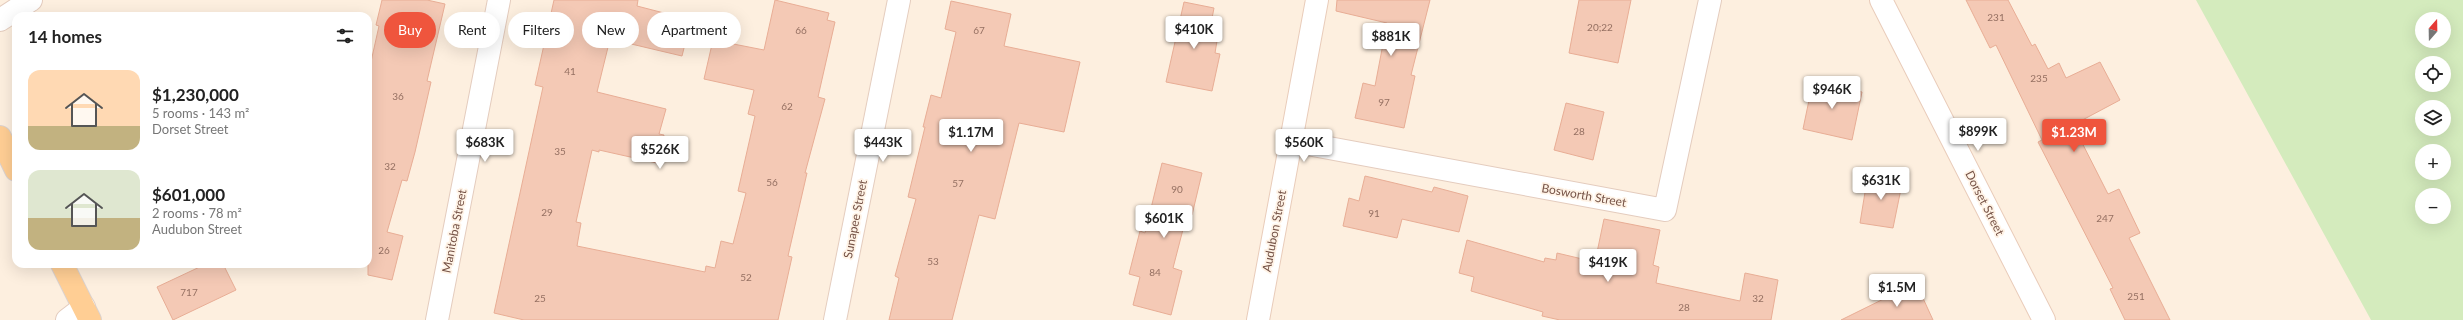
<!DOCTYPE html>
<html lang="en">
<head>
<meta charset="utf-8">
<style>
  :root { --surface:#fff; --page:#f2f2f2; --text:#222; --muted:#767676; --accent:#ef553d }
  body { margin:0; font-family:Lato,sans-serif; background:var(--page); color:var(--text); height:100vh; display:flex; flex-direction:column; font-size:15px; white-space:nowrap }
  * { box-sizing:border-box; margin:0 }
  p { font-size:13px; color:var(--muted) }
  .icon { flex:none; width:22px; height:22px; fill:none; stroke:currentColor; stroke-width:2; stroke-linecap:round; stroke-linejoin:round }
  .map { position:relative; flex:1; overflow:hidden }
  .drawer { position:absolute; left:12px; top:12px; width:360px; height:256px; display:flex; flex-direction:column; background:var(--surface); border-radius:12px; box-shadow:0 4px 16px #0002 }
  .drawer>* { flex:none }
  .hud { position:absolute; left:384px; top:12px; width:380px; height:36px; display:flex; gap:8px }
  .needle { width:26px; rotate:20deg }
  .fabs { position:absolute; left:2415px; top:12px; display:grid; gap:8px }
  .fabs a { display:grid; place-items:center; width:36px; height:36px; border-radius:50%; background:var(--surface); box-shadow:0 4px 16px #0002; font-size:20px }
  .price { position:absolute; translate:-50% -34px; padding:0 9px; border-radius:4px; background:#fff; color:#222; font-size:13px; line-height:26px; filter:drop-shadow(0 1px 2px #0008) }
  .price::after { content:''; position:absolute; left:50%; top:24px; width:12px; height:9px; margin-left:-6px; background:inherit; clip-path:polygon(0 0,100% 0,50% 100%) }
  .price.active { background:var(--accent); color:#fff }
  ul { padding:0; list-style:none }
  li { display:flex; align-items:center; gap:12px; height:100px; padding:0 16px }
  li span { display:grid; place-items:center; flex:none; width:112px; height:80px; border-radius:12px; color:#555 }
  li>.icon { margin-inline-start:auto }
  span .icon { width:48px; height:48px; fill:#fffc; stroke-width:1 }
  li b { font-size:17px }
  h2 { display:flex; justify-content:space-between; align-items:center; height:48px; padding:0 16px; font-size:17px }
  .chip { padding:0 14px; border-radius:18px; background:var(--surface); box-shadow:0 4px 16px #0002; font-size:14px; line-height:36px }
  .chip.active { background:var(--accent); color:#fff }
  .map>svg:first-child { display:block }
  .green { fill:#d4ebbd; fill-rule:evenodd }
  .building { fill:#f4c9b5; stroke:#e8ad95 }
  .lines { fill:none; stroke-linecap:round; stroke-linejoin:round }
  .street-casing { stroke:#e4ccbe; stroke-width:24 }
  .secondary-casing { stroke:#e9ccba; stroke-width:24 }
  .primary-casing { stroke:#dbd2cf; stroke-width:24 }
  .street { stroke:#fff; stroke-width:22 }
  .secondary { stroke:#fff; stroke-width:22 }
  .primary { stroke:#ffce94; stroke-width:22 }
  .labels { text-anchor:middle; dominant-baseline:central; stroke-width:3.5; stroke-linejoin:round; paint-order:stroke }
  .number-label { font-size:10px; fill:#957062 }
  .street-label { font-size:12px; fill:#755246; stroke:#fff3e6 }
</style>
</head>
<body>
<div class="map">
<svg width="2463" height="320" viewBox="0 0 2463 320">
  <rect width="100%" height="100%" fill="#fdefdf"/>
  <path class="green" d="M 2196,0 L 2463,0 L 2463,320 L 2371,320 ZM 2422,19 L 2444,19 L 2444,41 L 2422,41 ZM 2422,63 L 2444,63 L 2444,85 L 2422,85 ZM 2422,107 L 2444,107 L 2444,129 L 2422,129 ZM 2422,151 L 2444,151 L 2444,173 L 2422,173 ZM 2422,195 L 2444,195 L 2444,217 L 2422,217 Z"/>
  <g class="building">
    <path d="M 382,0 L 427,0 L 445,4 L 427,81 L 431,82 L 415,152 L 407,181 L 402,180 L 387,232 L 403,236 L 392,280 L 368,275 L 368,75 L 379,26 L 376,25 Z"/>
    <path d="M 554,0 L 638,0 L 637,6 L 691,20 L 682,56 L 610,39 L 597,92 L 666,109 L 659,134 L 664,135 L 657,163 L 599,150 L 599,152 L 592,150 L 576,222 L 581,223 L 577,246 L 705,272 L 706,266 L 715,268 L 721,241 L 733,244 L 746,193 L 738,191 L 755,116 L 748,114 L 754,90 L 704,79 L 713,40 L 764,50 L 775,0 L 829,13 L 827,20 L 835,22 L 818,97 L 825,99 L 805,173 L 807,173 L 788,256 L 792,257 L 778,320 L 524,320 L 494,313 L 543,87 L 535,85 Z"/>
    <path d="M 1337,0 L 1430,0 L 1411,75 L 1415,76 L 1404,128 L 1355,118 L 1363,83 L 1375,86 L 1387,23 L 1336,11 Z"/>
    <path d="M 1579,0 L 1631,0 L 1618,63 L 1569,53 Z"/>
    <path d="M 1966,0 L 2008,0 L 2032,46 L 2035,44 L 2048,69 L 2059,63 L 2066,78 L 2100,62 L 2120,100 L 2073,125 L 2108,194 L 2119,189 L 2140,233 L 2129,238 L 2170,320 L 2125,320 L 2110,289 L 2113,288 L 2038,142 L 2042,140 L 1996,45 L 1990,48 Z"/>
    <path d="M 951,1 L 1011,14 L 1004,46 L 1080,62 L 1064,132 L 1019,123 L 995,219 L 979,215 L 952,320 L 889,320 L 899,278 L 895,276 L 916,199 L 908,197 L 925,127 L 923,127 L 931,95 L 941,98 L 956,32 L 945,29 Z"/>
    <path d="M 1184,2 L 1214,8 L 1208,39 L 1217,41 L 1215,53 L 1220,54 L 1212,91 L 1166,82 Z"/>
    <path d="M 1813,81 L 1862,92 L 1852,140 L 1803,129 Z"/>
    <path d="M 1566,103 L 1604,112 L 1593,160 L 1554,150 Z"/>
    <path d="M 1162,163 L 1202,173 L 1192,215 L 1187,214 L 1173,268 L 1182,271 L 1171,315 L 1133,305 L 1140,277 L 1129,274 L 1140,231 L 1145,233 Z"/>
    <path d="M 1868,174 L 1903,179 L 1893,228 L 1860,223 Z"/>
    <path d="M 1365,176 L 1432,192 L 1434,187 L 1468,196 L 1459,232 L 1402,219 L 1397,238 L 1343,226 L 1349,198 L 1359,201 Z"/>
    <path d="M 1604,219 L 1660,230 L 1653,265 L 1659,267 L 1656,283 L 1740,301 L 1745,273 L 1778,280 L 1771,320 L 1560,320 L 1542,316 L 1543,312 L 1471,291 L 1474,277 L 1459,273 L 1467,240 L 1544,262 L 1545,258 L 1556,260 L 1557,253 L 1595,262 Z"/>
    <path d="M 206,264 L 223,264 L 236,290 L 173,320 L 157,287 Z"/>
    <path d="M 1916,283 L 1933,320 L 1841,320 Z"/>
  </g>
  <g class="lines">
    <g class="street-casing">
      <g id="street">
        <path d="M 0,20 L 31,0"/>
        <path d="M 1291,141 L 1665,210 L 1710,0"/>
        <path d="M 67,320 L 84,307"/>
        <path d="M 437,320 L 499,0"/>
        <path d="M 835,320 L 899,0"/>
      </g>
    </g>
    <g class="secondary-casing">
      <g id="secondary">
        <path d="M 1881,0 L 2044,320"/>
        <path d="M 1258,320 L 1317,0"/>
      </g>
    </g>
    <g class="primary-casing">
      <g id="primary">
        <path d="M 0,137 L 16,170"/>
        <path d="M 62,264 L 90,320"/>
      </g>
    </g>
    <use href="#street" class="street"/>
    <use href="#secondary" class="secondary"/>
    <use href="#primary" class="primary"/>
  </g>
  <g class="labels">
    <g class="number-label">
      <text x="1996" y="17">231</text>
      <text x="1600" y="27">20;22</text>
      <text x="801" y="30">66</text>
      <text x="979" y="30">67</text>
      <text x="570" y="71">41</text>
      <text x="2039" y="78">235</text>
      <text x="398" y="96">36</text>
      <text x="1384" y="102">97</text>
      <text x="787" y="106">62</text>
      <text x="1579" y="131">28</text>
      <text x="560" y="151">35</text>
      <text x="390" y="166">32</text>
      <text x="772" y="182">56</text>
      <text x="958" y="183">57</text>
      <text x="1177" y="189">90</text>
      <text x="547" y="212">29</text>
      <text x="1374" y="213">91</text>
      <text x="2105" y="218">247</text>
      <text x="384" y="250">26</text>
      <text x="933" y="261">53</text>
      <text x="1155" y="272">84</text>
      <text x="746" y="277">52</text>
      <text x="189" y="292">717</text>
      <text x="2136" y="296">251</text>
      <text x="540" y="298">25</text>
      <text x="1758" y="298">32</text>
      <text x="1684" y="307">28</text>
    </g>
    <g class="street-label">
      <text transform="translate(1584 195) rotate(10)">Bosworth Street</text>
      <text transform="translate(1985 203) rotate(63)">Dorset Street</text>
      <text transform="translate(855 219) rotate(-79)">Sunapee Street</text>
      <text transform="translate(454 231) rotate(-79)">Manitoba Street</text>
      <text transform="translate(1274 231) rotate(-79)">Audubon Street</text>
    </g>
  </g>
</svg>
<div class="fabs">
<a><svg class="needle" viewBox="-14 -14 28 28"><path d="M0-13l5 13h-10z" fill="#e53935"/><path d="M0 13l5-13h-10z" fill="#767676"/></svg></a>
<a><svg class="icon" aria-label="locate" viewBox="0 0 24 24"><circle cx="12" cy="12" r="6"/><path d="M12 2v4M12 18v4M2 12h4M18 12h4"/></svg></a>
<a><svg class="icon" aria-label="layers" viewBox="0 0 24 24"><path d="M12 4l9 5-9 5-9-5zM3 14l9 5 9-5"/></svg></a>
<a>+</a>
<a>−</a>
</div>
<b class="price" style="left:1194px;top:50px">$410K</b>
<b class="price" style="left:1391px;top:57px">$881K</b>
<b class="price" style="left:1832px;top:110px">$946K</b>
<b class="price" style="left:1978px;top:152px">$899K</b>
<b class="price" style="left:971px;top:153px">$1.17M</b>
<b class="price active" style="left:2074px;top:153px">$1.23M</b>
<b class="price" style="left:485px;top:163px">$683K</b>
<b class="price" style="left:883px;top:163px">$443K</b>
<b class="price" style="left:1304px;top:163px">$560K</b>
<b class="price" style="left:660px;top:170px">$526K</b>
<b class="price" style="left:1881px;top:201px">$631K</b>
<b class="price" style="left:1164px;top:239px">$601K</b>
<b class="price" style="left:1608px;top:283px">$419K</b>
<b class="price" style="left:1897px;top:308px">$1.5M</b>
<div class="hud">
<a class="chip active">Buy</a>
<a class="chip">Rent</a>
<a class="chip">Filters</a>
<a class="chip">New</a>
<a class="chip">Apartment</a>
</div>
<section class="drawer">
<h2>14 homes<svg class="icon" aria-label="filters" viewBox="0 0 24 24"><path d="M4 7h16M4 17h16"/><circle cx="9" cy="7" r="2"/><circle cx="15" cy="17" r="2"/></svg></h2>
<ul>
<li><span style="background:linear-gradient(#ffd9b3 70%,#c2b280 0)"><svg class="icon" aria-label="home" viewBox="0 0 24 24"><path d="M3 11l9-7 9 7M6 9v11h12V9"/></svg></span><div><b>$1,230,000</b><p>5 rooms · 143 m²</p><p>Dorset Street</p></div></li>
<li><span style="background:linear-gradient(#dfe7d0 60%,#c2b280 0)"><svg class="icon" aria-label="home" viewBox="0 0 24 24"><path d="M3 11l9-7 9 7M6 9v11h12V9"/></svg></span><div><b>$601,000</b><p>2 rooms · 78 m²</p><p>Audubon Street</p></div></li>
</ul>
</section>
</div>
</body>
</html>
